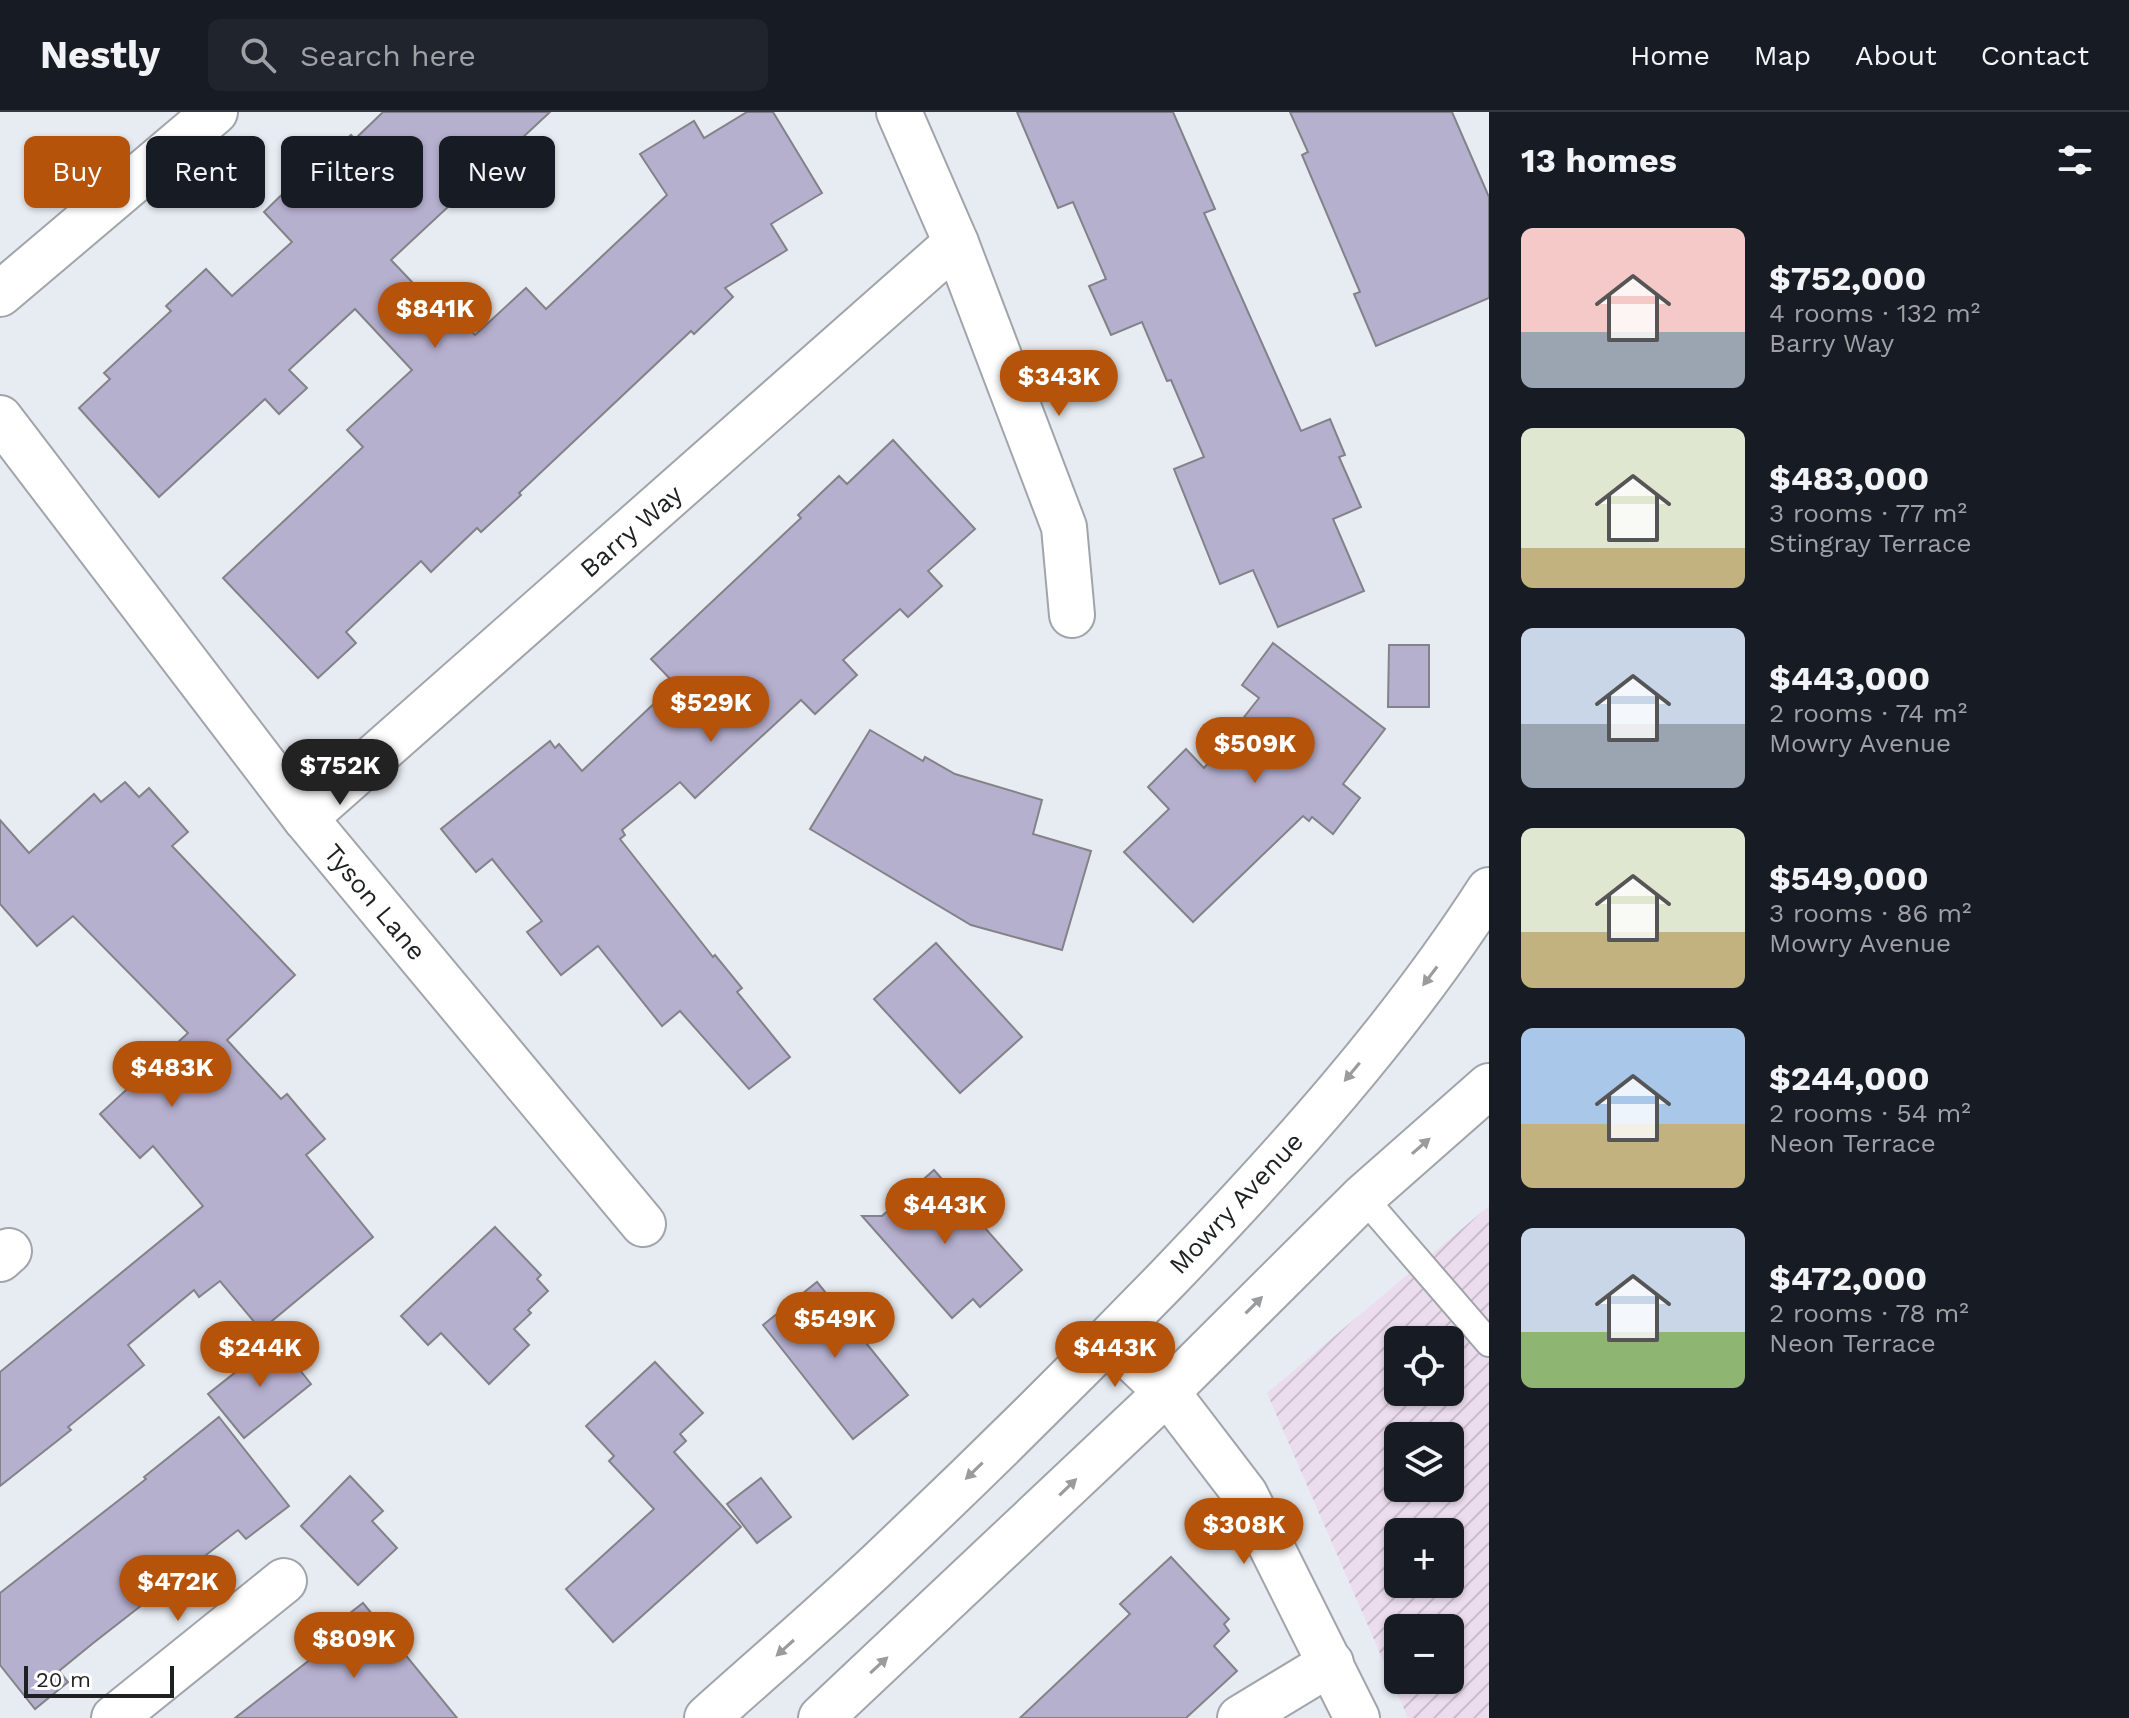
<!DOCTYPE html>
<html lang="en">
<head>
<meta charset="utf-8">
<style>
  :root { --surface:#171b24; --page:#20242c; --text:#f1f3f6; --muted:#9ea1a6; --line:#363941; --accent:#b45309 }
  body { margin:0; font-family:"Work Sans",sans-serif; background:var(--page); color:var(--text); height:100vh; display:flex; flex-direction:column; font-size:30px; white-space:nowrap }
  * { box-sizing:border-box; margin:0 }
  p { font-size:26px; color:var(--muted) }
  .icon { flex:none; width:44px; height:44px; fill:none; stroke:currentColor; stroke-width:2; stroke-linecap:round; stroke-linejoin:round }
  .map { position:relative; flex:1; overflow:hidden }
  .details { display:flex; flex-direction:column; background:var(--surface); width:640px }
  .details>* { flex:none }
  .banner { position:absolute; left:24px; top:24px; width:760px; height:72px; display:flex; gap:16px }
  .controls { position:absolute; left:1384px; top:1214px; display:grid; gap:16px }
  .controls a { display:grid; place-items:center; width:80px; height:80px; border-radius:12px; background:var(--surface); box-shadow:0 2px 6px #0004; font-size:40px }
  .scale { position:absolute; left:24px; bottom:20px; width:150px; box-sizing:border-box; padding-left:8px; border:4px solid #1e2022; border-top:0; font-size:22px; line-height:28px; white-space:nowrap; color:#1e2022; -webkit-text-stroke:6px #fff; paint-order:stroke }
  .price { position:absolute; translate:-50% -68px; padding:0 18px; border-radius:28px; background:var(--accent); color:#fff; font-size:26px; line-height:52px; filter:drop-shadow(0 2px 4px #0008) }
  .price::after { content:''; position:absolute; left:50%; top:48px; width:24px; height:18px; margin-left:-12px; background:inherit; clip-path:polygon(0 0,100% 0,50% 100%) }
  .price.current { background:#222; color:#fff }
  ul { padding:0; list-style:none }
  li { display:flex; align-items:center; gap:24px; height:200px; padding:0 32px }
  li span { display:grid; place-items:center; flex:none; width:224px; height:160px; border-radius:12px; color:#555 }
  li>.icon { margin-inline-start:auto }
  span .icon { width:96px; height:96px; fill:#fffc; stroke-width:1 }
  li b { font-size:34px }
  h2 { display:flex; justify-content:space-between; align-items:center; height:96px; padding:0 32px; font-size:34px }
  .pill { padding:0 28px; border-radius:12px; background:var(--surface); box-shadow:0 2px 6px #0004; font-size:28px; line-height:72px }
  .pill.current { background:var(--accent); color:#fff }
  header { display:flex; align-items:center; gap:48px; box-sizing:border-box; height:112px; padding:0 40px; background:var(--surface); border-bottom:2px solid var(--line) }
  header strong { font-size:38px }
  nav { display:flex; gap:44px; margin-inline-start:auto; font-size:28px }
  .search { width:560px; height:72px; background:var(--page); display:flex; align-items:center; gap:20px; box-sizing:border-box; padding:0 28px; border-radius:12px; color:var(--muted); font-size:30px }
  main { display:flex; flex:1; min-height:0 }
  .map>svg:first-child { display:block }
  .industrial { fill:url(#industrial-furrows); fill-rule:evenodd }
  .building { fill:#b6b0cf; stroke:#838288; stroke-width:2 }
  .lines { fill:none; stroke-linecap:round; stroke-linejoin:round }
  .service-casing { stroke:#a1a5ab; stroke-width:30 }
  .minor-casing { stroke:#a1a5ab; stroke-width:48 }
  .primary-casing { stroke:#a1a5ab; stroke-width:48 }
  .service { stroke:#fff; stroke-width:26 }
  .minor { stroke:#fff; stroke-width:44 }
  .primary { stroke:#fff; stroke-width:44 }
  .oneway { fill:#9a9b9c }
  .labels { text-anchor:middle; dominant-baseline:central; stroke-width:6; stroke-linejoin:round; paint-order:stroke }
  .street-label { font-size:26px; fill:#1e2022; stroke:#fff }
</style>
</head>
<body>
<header>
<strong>Nestly</strong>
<div class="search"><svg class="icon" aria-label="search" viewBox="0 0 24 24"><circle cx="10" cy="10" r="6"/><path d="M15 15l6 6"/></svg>Search here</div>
<nav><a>Home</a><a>Map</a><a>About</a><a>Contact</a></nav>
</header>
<main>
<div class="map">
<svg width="1489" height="1606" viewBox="0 0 1489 1606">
  <defs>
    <pattern id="industrial-furrows" width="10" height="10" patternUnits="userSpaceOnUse" patternTransform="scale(2)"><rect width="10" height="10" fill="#ebdcee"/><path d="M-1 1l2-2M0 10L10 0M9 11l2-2" fill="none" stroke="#c9bccc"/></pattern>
  </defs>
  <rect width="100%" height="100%" fill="#e7ecf2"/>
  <path class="industrial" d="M 1489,1094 L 1489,1606 L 1408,1606 L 1267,1281 ZM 1398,1228 L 1450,1228 L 1450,1280 L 1398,1280 ZM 1398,1324 L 1450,1324 L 1450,1376 L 1398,1376 ZM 1398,1420 L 1450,1420 L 1450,1472 L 1398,1472 ZM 1398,1516 L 1450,1516 L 1450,1568 L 1398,1568 Z"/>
  <g class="building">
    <path d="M 383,0 L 550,0 L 391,148 L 453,213 L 460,207 L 475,223 L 526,176 L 546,197 L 667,83 L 640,42 L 694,9 L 704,26 L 747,0 L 773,0 L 822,81 L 771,112 L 787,138 L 725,176 L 733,185 L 694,222 L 691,219 L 519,381 L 521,383 L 481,420 L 477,416 L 431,460 L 421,449 L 346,520 L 356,531 L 318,566 L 223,466 L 363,335 L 347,318 L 412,258 L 355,197 L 289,258 L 307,276 L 279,302 L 265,287 L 159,385 L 79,296 L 110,267 L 104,261 L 171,199 L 166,194 L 206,157 L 232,184 L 292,130 L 264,100 L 303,62 L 306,65 L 351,23 L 355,27 Z"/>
    <path d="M 1017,0 L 1173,0 L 1215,97 L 1204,101 L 1301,319 L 1330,307 L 1345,343 L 1339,345 L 1361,395 L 1333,407 L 1364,479 L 1278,515 L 1253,458 L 1220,472 L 1174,357 L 1204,345 L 1171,268 L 1167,269 L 1142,210 L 1111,223 L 1089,174 L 1106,167 L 1073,90 L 1058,96 Z"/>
    <path d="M 1290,0 L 1452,0 L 1489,85 L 1489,186 L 1376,234 L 1354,182 L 1360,180 L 1302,43 L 1308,40 Z"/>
    <path d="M 893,328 L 975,417 L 928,459 L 942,474 L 908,505 L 900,497 L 843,548 L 857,563 L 815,602 L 801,588 L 695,686 L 680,670 L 622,718 L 625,723 L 620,727 L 713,845 L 715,843 L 742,876 L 737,880 L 790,945 L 749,977 L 680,899 L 662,914 L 598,834 L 561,863 L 527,820 L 542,809 L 492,747 L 476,760 L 441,717 L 550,629 L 555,636 L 559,632 L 582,659 L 675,572 L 651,547 L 801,406 L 798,403 L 839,364 L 847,372 Z"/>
    <path d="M 1273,531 L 1385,617 L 1343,672 L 1360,686 L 1333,722 L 1312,705 L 1309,709 L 1303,704 L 1193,810 L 1124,740 L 1169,697 L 1148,675 L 1186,637 L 1204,656 L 1259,586 L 1242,573 Z"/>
    <path d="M 1389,533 L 1429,533 L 1429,595 L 1388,595 Z"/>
    <path d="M 870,618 L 923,649 L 925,645 L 955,662 L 1042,688 L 1033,722 L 1091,739 L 1062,838 L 971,813 L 810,717 Z"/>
    <path d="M 125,670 L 139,685 L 149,676 L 188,720 L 172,734 L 295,863 L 227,928 L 281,987 L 287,982 L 325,1027 L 306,1043 L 373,1125 L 261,1218 L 220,1169 L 199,1185 L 194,1178 L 128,1233 L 144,1253 L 68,1315 L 71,1318 L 0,1374 L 0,1260 L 203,1094 L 153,1034 L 140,1046 L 100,1002 L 188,921 L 73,804 L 37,834 L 0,792 L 0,708 L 29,741 L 94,682 L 101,690 Z"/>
    <path d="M 936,831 L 1022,925 L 960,981 L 874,887 Z"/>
    <path d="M 934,1058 L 1022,1158 L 980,1195 L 973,1187 L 952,1206 L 862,1104 L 882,1104 Z"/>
    <path d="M 495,1115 L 541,1163 L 537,1167 L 548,1179 L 528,1198 L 531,1201 L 514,1217 L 529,1233 L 489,1272 L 441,1221 L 428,1233 L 401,1204 Z"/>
    <path d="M 817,1170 L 908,1283 L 853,1327 L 763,1213 Z"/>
    <path d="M 276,1228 L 311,1272 L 244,1326 L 208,1282 Z"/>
    <path d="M 655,1250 L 703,1301 L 680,1322 L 686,1329 L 674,1340 L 741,1415 L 613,1530 L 566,1477 L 654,1397 L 609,1349 L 614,1344 L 586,1314 Z"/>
    <path d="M 219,1305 L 289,1394 L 246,1427 L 238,1418 L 92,1532 L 59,1559 L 68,1570 L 35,1597 L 0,1553 L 0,1481 L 146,1367 L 144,1365 Z"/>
    <path d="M 350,1364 L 383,1399 L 372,1409 L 397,1436 L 358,1473 L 301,1414 Z"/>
    <path d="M 761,1366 L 791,1405 L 757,1431 L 727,1392 Z"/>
    <path d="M 1171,1445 L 1229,1507 L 1224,1512 L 1229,1519 L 1214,1534 L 1237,1559 L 1186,1606 L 1020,1606 L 1130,1502 L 1120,1492 Z"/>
    <path d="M 363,1491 L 457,1606 L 235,1606 L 325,1536 L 318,1526 Z"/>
  </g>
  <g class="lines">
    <g class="service-casing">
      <path id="service" d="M 1363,1085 L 1489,1231"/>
    </g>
    <g class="minor-casing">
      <g id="minor">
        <path d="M 899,0 L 956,131 L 1064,415 L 1072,503"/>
        <path d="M 0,182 L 215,0"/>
        <path d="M 0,306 L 305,706 L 643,1112"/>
        <path d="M 305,706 L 956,131"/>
        <path d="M 0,1147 L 9,1139"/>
        <path d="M 1110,1226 L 1167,1280 L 1245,1382 L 1357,1606"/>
        <path d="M 114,1606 L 284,1469"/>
        <path d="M 1240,1606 L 1331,1551"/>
      </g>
    </g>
    <g class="primary-casing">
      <g id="primary">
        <path d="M 707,1606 C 768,1551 832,1497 891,1440 C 986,1350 1079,1258 1170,1164 C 1285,1044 1399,918 1489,778"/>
        <path d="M 821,1606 L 1167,1280 L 1363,1085 L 1489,974"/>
      </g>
    </g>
    <use href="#service" class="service"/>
    <use href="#minor" class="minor"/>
    <use href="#primary" class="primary"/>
  </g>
  <defs><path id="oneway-solid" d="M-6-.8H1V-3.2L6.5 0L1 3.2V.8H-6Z" transform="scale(2)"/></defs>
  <g class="oneway">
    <use href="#oneway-solid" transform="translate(1430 864) rotate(127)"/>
    <use href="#oneway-solid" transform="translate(1352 960) rotate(130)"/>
    <use href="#oneway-solid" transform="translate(1421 1034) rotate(-41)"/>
    <use href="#oneway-solid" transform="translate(1254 1193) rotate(-45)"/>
    <use href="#oneway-solid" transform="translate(974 1359) rotate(136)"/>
    <use href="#oneway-solid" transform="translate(1068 1375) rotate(-44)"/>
    <use href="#oneway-solid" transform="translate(785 1536) rotate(138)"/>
    <use href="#oneway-solid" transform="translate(879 1553) rotate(-43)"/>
  </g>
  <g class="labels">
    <g class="street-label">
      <text transform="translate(631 419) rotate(-41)">Barry Way</text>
      <text transform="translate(375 790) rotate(50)">Tyson Lane</text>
      <text transform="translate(1236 1091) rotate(-47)">Mowry Avenue</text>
    </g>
  </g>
</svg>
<div class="controls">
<a><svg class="icon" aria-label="locate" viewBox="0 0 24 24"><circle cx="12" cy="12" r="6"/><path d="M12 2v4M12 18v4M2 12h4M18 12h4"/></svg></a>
<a><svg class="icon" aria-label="layers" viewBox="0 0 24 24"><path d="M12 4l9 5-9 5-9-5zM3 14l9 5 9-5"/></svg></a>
<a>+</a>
<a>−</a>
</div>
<div class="scale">20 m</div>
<b class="price" style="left:435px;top:238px">$841K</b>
<b class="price" style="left:1059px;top:306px">$343K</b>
<b class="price" style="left:711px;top:632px">$529K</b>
<b class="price" style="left:1255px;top:673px">$509K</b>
<b class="price current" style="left:340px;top:695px">$752K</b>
<b class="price" style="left:172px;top:997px">$483K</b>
<b class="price" style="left:945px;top:1134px">$443K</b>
<b class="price" style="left:835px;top:1248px">$549K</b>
<b class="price" style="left:260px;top:1277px">$244K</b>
<b class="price" style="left:1115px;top:1277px">$443K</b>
<b class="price" style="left:1244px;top:1454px">$308K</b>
<b class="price" style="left:178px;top:1511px">$472K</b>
<b class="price" style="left:354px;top:1568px">$809K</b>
<div class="banner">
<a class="pill current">Buy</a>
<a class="pill">Rent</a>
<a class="pill">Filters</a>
<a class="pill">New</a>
</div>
</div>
<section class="details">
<h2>13 homes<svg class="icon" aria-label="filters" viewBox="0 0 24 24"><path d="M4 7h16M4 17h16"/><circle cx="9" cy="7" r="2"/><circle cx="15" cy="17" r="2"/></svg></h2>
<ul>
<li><span style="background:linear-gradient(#f6c9c9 65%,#9aa5b1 0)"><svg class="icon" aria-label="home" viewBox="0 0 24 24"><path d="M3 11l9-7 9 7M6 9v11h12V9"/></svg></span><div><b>$752,000</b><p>4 rooms · 132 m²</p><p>Barry Way</p></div></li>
<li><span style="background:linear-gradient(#dfe7d0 75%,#c2b280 0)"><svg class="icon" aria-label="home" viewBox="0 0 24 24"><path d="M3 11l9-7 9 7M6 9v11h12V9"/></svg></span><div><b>$483,000</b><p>3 rooms · 77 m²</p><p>Stingray Terrace</p></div></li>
<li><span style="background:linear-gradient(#c9d6e8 60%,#9aa5b1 0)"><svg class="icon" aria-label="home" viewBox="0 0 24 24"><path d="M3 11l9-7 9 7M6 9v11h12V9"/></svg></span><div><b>$443,000</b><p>2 rooms · 74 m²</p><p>Mowry Avenue</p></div></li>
<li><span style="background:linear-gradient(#dfe7d0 65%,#c2b280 0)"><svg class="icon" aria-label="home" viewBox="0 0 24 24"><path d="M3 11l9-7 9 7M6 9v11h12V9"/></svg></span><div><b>$549,000</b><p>3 rooms · 86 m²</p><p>Mowry Avenue</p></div></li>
<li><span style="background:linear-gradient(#a9c7e8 60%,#c2b280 0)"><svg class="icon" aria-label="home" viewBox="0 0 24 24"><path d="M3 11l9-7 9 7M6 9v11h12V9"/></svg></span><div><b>$244,000</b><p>2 rooms · 54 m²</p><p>Neon Terrace</p></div></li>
<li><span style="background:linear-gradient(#c9d6e8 65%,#8fb573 0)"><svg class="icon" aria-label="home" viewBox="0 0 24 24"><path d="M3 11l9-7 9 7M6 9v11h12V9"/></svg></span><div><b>$472,000</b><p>2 rooms · 78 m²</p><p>Neon Terrace</p></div></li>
</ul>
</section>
</main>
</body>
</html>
